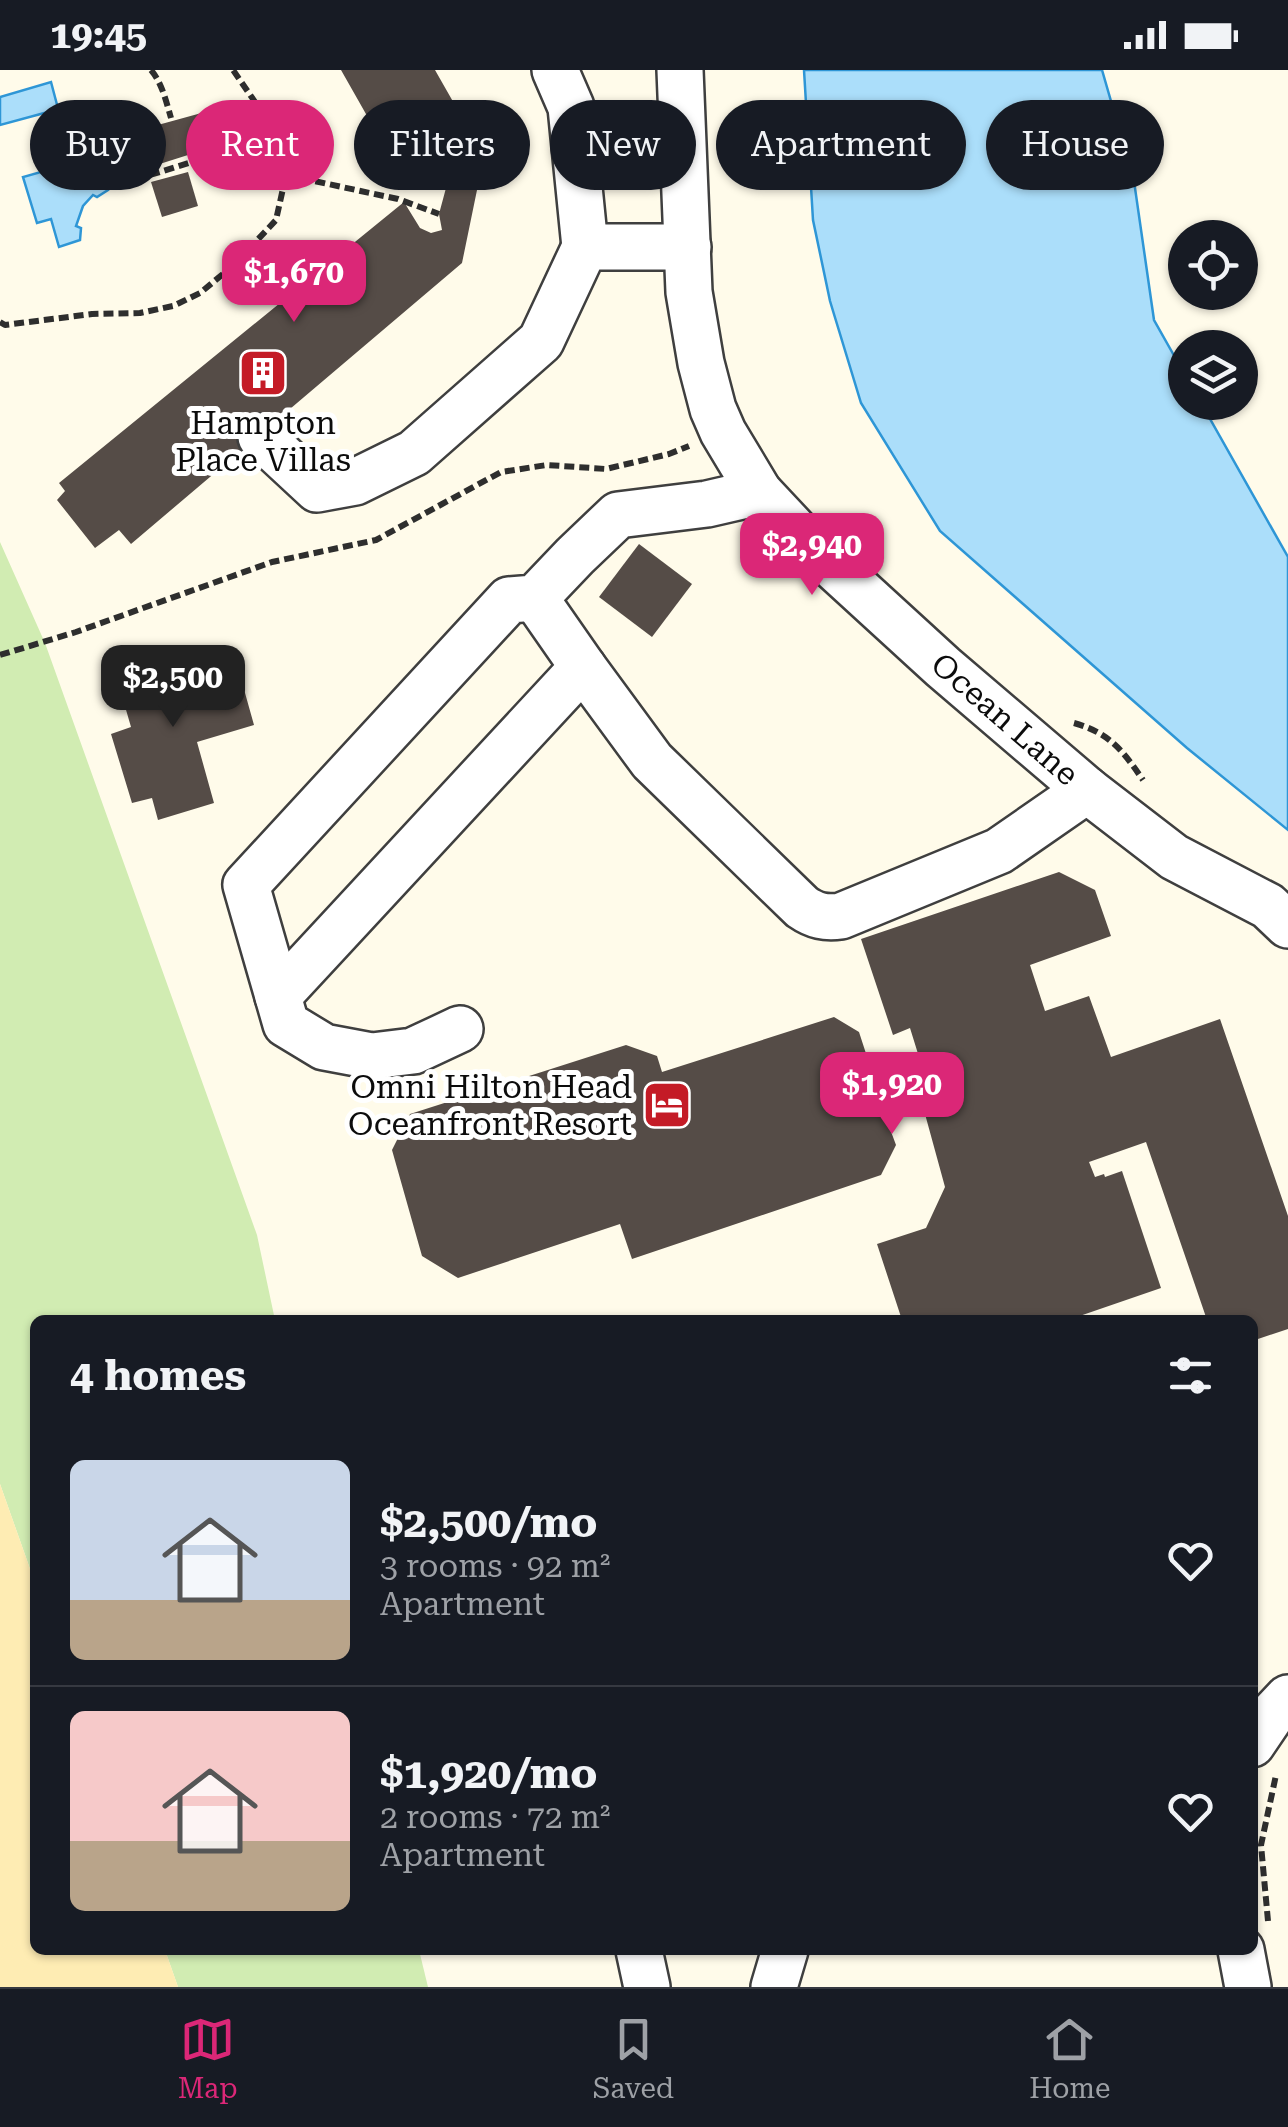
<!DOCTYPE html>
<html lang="en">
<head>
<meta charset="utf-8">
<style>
  :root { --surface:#171b24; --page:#242831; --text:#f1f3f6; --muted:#9ea1a6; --line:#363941; --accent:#db2777 }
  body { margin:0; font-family:"Roboto Serif",serif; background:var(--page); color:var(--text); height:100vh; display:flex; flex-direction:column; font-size:38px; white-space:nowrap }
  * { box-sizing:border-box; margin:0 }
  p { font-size:32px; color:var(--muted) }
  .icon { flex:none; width:55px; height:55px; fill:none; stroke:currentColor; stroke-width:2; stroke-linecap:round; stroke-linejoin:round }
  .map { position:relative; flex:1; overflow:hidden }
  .side { position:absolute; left:30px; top:1245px; width:1228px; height:640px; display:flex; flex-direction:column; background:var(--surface); border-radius:15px; box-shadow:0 2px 8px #0004 }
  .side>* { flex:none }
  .banner { position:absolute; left:30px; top:30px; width:1230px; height:90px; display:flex; gap:20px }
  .fabs { position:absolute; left:1168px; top:150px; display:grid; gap:20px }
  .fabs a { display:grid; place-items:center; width:90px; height:90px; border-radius:50%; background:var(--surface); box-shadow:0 2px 8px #0004; font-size:50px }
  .price { position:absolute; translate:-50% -85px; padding:0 22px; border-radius:20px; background:var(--accent); color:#fff; font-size:32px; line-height:65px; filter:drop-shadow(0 2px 5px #0008) }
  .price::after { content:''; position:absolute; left:50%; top:60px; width:30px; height:22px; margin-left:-15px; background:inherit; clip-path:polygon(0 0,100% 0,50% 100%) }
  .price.on { background:#222; color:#fff }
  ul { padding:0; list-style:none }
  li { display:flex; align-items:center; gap:30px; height:250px; padding:0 40px }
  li+li { border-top:2px solid var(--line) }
  li span { display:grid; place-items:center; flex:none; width:280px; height:200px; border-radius:15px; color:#555 }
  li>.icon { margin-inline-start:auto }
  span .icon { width:120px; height:120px; fill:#fffc; stroke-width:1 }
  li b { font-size:42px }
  h2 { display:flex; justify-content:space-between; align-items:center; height:120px; padding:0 40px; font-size:42px }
  .tag { padding:0 35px; border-radius:45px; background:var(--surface); box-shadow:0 2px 8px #0004; font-size:35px; line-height:90px }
  .tag.on { background:var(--accent); color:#fff }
  .status { display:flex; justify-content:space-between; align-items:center; height:70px; padding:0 50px; background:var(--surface); direction:ltr }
  .status svg { height:28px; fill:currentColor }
  .menu { display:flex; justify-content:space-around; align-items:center; height:140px; border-top:2px solid var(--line); background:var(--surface); font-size:28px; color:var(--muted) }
  .menu a { display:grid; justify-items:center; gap:5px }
  .menu .on { color:var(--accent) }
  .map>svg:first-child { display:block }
  .green { fill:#d1ecb2 }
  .sand { fill:#feecb3 }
  .water { fill:#abdefa; stroke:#2e96d6; stroke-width:2.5 }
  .building { fill:#554c47 }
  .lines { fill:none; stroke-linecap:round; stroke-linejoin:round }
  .minor-casing { stroke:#3f3f3f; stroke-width:50 }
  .path { stroke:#2e2e2e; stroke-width:6; stroke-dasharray:10 5; stroke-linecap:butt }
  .minor { stroke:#fff; stroke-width:45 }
  .labels { text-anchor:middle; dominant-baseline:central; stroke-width:10; stroke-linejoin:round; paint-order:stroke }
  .poi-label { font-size:32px; fill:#0c0c0c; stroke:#fff }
  .street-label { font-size:32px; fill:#0c0c0c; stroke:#fff }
</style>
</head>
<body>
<div class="status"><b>19:45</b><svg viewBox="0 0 49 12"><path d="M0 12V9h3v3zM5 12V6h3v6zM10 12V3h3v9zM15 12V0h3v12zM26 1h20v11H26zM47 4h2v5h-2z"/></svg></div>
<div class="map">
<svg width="1288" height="1917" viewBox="0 0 1288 1917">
  <rect width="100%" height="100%" fill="#fffbea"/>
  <g class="green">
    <path d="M 0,472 L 45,573 L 257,1165 L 275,1250 L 35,1250 L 35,1513 L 0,1414 Z"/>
    <path d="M 165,1880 L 419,1880 L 428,1917 L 178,1917 Z"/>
  </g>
  <path class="sand" d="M 0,1414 L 35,1513 L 35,1880 L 165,1880 L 178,1917 L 0,1917 Z"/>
  <g class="water">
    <path d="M 804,0 L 1102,0 L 1134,111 L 1154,250 L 1185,305 L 1185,332 L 1201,333 L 1288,487 L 1288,760 L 1187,678 L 940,461 L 861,333 L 830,231 L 813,150 Z"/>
    <path d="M 51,12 L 60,46 L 52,48 L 48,42 L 0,55 L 0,27 Z"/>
    <path d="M 69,94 L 73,110 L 101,102 L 108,120 L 97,127 L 93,125 L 83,136 L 76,156 L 81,158 L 80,170 L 59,177 L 51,149 L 37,153 L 23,107 Z"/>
  </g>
  <g class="building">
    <path d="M 341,0 L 435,0 L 484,86 L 462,193 L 131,474 L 119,460 L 95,478 L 57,430 L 65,421 L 59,413 L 404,132 L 420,158 L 431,163 L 442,160 L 439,144 L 446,118 L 452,109 L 443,94 L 404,111 Z"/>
    <path d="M 216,39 L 228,76 L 189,89 L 188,85 L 147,98 L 136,61 Z"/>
    <path d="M 188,102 L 198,136 L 162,147 L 151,112 Z"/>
    <path d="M 639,474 L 692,514 L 652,567 L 599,527 Z"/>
    <path d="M 169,578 L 181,616 L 238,598 L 254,655 L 197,672 L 214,733 L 158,750 L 152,728 L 132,733 L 111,664 L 131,657 L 113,595 Z"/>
    <path d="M 1059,802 L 1095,820 L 1111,866 L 1030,895 L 1045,941 L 1089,926 L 1111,987 L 1220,949 L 1288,1146 L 1288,1259 L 1252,1271 L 1252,1250 L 1207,1250 L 1146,1072 L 1089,1092 L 1095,1107 L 1104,1104 L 1105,1107 L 1122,1101 L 1161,1218 L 1068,1250 L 902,1250 L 877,1174 L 926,1158 L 945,1117 L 925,1044 L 906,1031 L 883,1040 L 896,1075 L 881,1105 L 632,1189 L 620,1154 L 458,1208 L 422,1186 L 392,1080 L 410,1044 L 626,975 L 657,986 L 662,1002 L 834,947 L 859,962 L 872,1002 L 919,987 L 910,958 L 893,965 L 861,869 Z"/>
  </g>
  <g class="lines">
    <g class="minor-casing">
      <g id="minor">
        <path d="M 555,0 L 571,37 L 585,177"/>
        <path d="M 680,0 L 689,222 L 701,293 L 713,339 L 723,362 L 759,422 L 802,468 L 943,597 L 1087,720 L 1174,787 L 1268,836 L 1288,855"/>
        <path d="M 261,367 L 317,419 L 355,412 L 414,383 L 541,271 L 585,177 L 688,177"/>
        <path d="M 583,597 L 652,691 L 802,837 C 815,846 825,848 841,846 L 999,781 L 1087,720"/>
        <path d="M 278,926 L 583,597 L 535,528"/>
        <path d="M 460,959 L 413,981 L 372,986 L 324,977 L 286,954 L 246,815 L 509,530 L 535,528 L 575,486 L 618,445 L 707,434 L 759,422"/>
        <path d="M 1252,1674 L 1271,1646 L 1288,1628"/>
        <path d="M 639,1880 L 647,1917"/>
        <path d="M 1241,1880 L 1248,1917"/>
        <path d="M 774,1917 L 785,1880"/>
      </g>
    </g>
    <g class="path">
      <path d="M 151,0 C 162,13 166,31 171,48"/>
      <path d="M 150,105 L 273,67"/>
      <path d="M 286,105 L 398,129 L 439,144"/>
      <path d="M 0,252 L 5,255 L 92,244 L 140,243 L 173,236 L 200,223 L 235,194 L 276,150 L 286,105 L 264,45 L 233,0"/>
      <path d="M 0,585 L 76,562 L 272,492 L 376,470 L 501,402 L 547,395 L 606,399 L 669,384 L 689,376"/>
      <path d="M 1074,653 C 1110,663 1123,681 1143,710"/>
      <path d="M 1268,1851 L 1261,1775 L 1276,1705"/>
    </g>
    <use href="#minor" class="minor"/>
  </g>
  <defs>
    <g id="building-square" transform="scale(2.5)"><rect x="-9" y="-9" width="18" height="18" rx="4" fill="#c41b26" stroke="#fff"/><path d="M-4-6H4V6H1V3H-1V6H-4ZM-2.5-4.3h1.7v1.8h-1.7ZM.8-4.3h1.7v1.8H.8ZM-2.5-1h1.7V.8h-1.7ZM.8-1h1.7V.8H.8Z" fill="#fff"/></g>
    <g id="hotel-square" transform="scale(2.5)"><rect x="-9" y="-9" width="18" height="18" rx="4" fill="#c41b26" stroke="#fff"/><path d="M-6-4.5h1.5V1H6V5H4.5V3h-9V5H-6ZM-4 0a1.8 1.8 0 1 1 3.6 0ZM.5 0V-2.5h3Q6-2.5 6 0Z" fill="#fff"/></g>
  </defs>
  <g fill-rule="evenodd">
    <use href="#building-square" x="263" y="303"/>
    <use href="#hotel-square" x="667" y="1035"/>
  </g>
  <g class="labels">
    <g class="poi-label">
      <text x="263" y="353">Hampton<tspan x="263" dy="37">Place Villas</tspan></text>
      <text x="632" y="1017" text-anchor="end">Omni Hilton Head<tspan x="632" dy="37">Oceanfront Resort</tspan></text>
    </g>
    <g class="street-label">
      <text transform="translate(1005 649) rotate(41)">Ocean Lane</text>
    </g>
  </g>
</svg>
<div class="fabs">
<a><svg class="icon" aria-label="locate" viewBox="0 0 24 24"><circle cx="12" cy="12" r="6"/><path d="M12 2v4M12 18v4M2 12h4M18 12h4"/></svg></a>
<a><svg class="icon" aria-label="layers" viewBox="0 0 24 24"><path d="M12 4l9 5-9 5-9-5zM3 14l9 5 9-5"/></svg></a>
</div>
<b class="price" style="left:294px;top:255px">$1,670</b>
<b class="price" style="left:812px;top:528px">$2,940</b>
<b class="price on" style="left:173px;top:660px">$2,500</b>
<b class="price" style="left:892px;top:1067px">$1,920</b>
<div class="banner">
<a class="tag">Buy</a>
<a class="tag on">Rent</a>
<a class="tag">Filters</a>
<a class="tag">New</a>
<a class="tag">Apartment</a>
<a class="tag">House</a>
</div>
<section class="side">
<h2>4 homes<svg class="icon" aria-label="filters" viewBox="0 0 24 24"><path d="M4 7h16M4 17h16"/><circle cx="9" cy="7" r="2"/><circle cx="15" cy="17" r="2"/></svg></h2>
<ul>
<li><span style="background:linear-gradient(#c9d6e8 70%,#b9a48a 0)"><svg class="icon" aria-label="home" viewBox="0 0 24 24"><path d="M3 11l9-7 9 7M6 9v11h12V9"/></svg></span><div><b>$2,500/mo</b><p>3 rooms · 92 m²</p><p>Apartment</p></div><svg class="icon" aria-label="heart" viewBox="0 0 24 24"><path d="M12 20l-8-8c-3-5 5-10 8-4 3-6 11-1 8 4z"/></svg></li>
<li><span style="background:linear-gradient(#f6c9c9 65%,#b9a48a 0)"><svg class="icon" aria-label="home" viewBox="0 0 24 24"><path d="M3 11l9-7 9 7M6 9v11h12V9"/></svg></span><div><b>$1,920/mo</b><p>2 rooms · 72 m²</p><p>Apartment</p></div><svg class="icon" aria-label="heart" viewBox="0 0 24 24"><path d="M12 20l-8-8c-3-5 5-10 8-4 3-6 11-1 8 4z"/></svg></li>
</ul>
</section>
</div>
<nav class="menu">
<a class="on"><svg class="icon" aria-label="map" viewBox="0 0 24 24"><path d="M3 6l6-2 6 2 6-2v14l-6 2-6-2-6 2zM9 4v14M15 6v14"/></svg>Map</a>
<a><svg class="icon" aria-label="saved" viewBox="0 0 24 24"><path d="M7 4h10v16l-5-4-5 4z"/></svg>Saved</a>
<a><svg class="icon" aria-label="home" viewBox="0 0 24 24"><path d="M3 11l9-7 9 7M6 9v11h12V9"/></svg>Home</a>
</nav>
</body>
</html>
